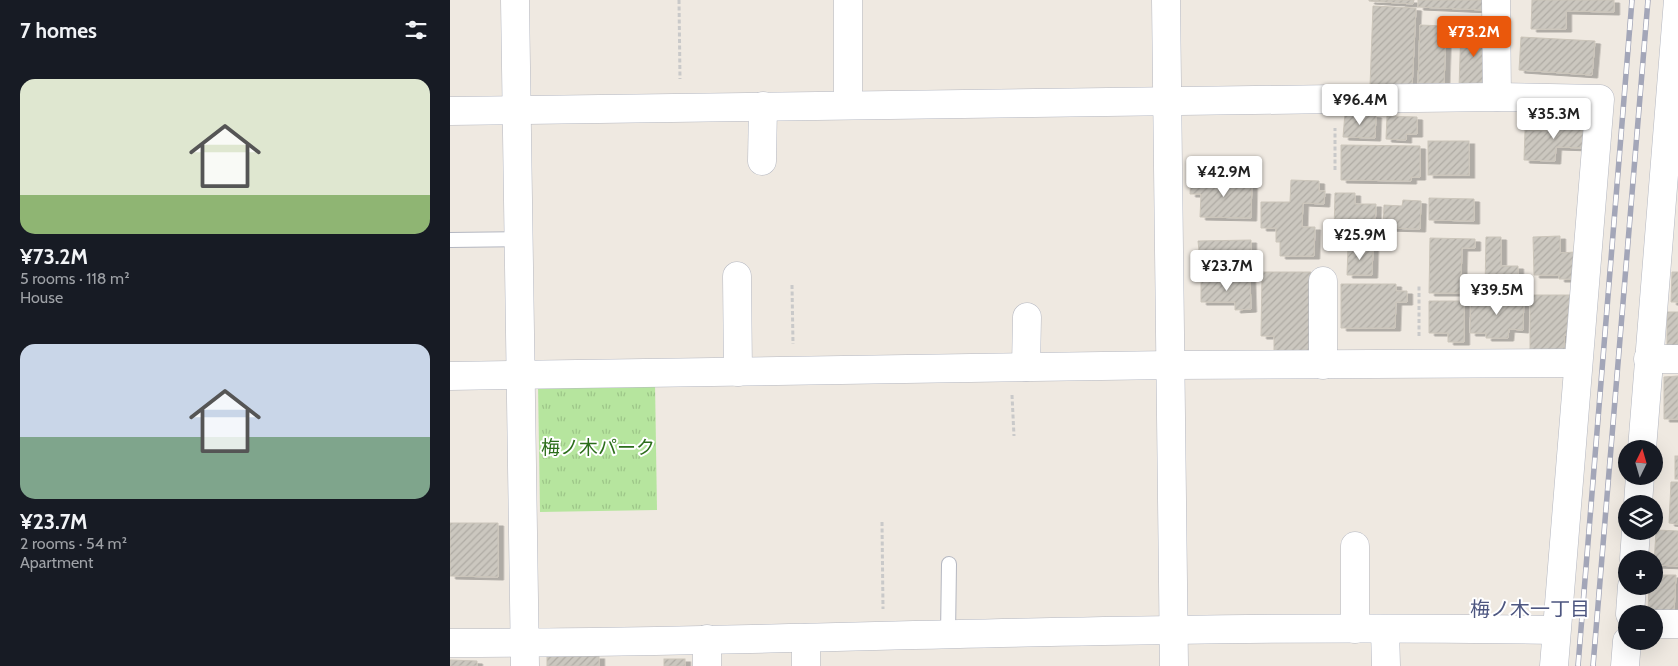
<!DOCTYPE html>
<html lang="en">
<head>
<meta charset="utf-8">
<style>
  :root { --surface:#171b24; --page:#242831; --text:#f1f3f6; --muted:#9ea1a6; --accent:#ea580c }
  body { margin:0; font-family:Cabin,"Noto Sans JP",sans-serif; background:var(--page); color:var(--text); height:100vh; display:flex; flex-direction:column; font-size:19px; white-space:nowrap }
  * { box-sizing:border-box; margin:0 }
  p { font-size:16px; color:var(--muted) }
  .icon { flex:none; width:28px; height:28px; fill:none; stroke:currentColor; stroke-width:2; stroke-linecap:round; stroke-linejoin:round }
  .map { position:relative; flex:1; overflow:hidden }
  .details { display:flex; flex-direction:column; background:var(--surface); width:450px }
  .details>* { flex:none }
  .needle { width:32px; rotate:5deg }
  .buttons { position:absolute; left:1168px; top:440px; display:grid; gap:10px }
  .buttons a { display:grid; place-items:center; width:45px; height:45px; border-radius:50%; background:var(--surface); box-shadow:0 5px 20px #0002; font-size:25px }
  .price { position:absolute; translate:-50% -42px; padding:0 11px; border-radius:5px; background:#fff; color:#222; font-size:16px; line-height:32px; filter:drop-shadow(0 1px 2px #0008) }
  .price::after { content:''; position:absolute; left:50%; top:30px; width:15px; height:11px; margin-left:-8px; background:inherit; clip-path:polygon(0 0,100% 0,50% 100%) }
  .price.selected { background:var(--accent); color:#fff }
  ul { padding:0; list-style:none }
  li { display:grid; align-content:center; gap:10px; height:265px; padding:0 20px }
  li span { display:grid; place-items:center; height:155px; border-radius:15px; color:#555 }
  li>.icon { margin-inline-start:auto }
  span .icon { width:90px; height:90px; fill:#fffc; stroke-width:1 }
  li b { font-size:21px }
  h2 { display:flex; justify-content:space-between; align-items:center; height:60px; padding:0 20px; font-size:21px }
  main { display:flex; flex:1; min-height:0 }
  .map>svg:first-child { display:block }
  .park { fill:url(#park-tufts) }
  .building { fill:url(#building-hatch); stroke:#cbc5ba; filter:url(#shadow) }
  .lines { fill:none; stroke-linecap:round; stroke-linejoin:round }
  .lane-casing { stroke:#b4b7c1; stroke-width:16 }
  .street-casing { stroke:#b4b7c1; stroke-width:29 }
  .path { stroke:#c9c9c9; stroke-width:3; stroke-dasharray:4 2.5; stroke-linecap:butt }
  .lane { stroke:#fff; stroke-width:14 }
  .street { stroke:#fff; stroke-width:28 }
  .rail-casing { stroke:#a3a6b8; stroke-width:5.5 }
  .rail { stroke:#fff; stroke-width:4; stroke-dasharray:11; stroke-linecap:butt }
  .labels { text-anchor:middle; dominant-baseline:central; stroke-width:4; stroke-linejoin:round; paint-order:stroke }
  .park-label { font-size:19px; fill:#2c6e1b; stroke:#fff }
  .neighbourhood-label { font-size:20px; fill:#4d5680; stroke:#fff }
</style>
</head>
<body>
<main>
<section class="details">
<h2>7 homes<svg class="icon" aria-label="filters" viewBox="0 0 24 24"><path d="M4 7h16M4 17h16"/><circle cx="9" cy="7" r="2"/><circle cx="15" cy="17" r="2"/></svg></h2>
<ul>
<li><span style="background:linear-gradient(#dfe7d0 75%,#8fb573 0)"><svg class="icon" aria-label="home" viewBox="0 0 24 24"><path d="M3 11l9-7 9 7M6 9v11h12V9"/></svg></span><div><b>¥73.2M</b><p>5 rooms · 118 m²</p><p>House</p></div></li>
<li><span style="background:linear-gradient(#c9d6e8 60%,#7fa58c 0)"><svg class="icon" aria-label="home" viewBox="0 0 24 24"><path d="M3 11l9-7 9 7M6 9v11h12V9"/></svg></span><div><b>¥23.7M</b><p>2 rooms · 54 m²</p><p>Apartment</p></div></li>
</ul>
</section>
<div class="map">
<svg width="1228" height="666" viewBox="0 0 1228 666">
  <defs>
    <pattern id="park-tufts" width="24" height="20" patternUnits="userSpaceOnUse" patternTransform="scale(1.25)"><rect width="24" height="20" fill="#b6e59e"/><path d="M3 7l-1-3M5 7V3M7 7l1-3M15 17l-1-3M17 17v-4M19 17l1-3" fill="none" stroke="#9dc588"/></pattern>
    <pattern id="building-hatch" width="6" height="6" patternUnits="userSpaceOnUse" patternTransform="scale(1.25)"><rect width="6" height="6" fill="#cbc7bf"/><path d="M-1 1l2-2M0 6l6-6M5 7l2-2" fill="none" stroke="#afaba4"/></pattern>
    <filter id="shadow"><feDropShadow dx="5.5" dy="3" stdDeviation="0" flood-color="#0004"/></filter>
  </defs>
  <rect width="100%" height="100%" fill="#efe9e1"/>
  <path class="park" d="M 205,383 L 207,510 L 90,512 L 88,385 Z"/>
  <g class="building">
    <path d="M 919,0 L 964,0 L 963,4 L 919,1 Z"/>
    <path d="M 968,0 L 1036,0 L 1035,10 L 968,7 Z"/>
    <path d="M 1082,0 L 1164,0 L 1164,12 L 1116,11 L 1116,29 L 1081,29 Z"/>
    <path d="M 923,6 L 966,8 L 962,88 L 920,86 Z"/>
    <path d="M 970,25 L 996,26 L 994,86 L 968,85 Z"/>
    <path d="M 1011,27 L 1039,27 L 1037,89 L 1009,88 Z"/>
    <path d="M 1071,37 L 1145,41 L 1142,75 L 1069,70 Z"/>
    <path d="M 895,113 L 926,115 L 925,138 L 893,137 Z"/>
    <path d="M 937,116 L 967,117 L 967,134 L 956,134 L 956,140 L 936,139 Z"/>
    <path d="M 1103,119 L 1135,121 L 1134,148 L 1106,147 L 1105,161 L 1074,160 L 1075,130 L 1103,131 Z"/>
    <rect x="978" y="141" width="41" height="34"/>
    <path d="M 891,145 L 970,146 L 970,177 L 961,177 L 961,181 L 891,180 Z"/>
    <path d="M 741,179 L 802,180 L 801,218 L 750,217 L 751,194 L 740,194 Z"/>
    <path d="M 841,180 L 869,181 L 869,191 L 875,191 L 874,204 L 853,203 L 852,227 L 865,227 L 864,256 L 830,256 L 830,242 L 826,242 L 826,228 L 811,228 L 811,202 L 840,202 Z"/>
    <path d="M 885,193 L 905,193 L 905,204 L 926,204 L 925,231 L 884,230 Z"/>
    <path d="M 979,198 L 1024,199 L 1024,221 L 979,220 Z"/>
    <path d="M 953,200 L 971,201 L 970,229 L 933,228 L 934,205 L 952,206 Z"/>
    <path d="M 1110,236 L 1110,253 L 1125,252 L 1125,279 L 1109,279 L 1109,275 L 1084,275 L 1083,237 Z"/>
    <path d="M 1036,237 L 1051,237 L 1051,266 L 1068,266 L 1068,284 L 1058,284 L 1058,290 L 1035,289 Z"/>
    <path d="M 980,238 L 1025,239 L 1025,248 L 1012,248 L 1011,281 L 1021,281 L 1020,293 L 979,293 Z"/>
    <path d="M 801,240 L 801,267 L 778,267 L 778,271 L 762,271 L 762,251 L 749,251 L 748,241 Z"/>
    <path d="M 898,247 L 923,248 L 922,275 L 897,275 Z"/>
    <path d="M 812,272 L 861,272 L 860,354 L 824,354 L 824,336 L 811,336 Z"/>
    <path d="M 1222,272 L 1228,272 L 1228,302 L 1221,302 Z"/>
    <path d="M 751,279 L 800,279 L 801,309 L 785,310 L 785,302 L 751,302 Z"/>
    <path d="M 891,284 L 946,284 L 946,291 L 957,291 L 957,302 L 946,302 L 945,328 L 891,328 Z"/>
    <path d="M 1080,295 L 1124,295 L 1119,335 L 1114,335 L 1115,350 L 1080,350 Z"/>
    <path d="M 1038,297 L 1074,297 L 1073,330 L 1059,329 L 1058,338 L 1036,338 L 1036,333 L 1020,333 L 1021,301 L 1038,301 Z"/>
    <path d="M 979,301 L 1014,301 L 1014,342 L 998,342 L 998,333 L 979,333 Z"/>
    <rect x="1217" y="312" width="11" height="34"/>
    <path d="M 1228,376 L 1228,419 L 1214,419 L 1214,377 Z"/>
    <rect x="1225" y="456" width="3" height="23"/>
    <path d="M 1221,482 L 1228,482 L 1228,524 L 1219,523 Z"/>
    <path d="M 0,523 L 48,523 L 48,577 L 0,576 Z"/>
    <path d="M 1206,530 L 1228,531 L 1228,566 L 1204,565 Z"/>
    <path d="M 1204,575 L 1226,575 L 1224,612 L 1198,611 L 1199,586 L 1204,586 Z"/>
    <rect x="97" y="656" width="52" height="10"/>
    <rect x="214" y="659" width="21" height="7"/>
    <path d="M 0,660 L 27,661 L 27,666 L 0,666 Z"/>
  </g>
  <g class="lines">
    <g class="lane-casing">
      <g id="lane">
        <path d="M 0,240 L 69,239"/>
        <path d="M 498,635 L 499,564"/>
      </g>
    </g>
    <g class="street-casing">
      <g id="street">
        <path d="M 65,0 L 75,666"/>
        <path d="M 398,0 L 398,104"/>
        <path d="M 716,0 L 724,666"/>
        <path d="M 1046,0 L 1047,97"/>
        <path d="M 0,111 L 885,99 L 1047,97 L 1150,99 L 1104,666"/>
        <path d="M 312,161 L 313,106"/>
        <path d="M 287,276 L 288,372"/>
        <path d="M 1198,359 L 1228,359"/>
        <path d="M 873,365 L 873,281"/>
        <path d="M 576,367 L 577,317"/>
        <path d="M 0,376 L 721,365 L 1128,363"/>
        <path d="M 1192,449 L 1228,0"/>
        <path d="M 1188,504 L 1190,476"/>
        <path d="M 905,546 L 905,629"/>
        <path d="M 1184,559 L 1186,531"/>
        <path d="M 1180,614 L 1182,586"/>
        <path d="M 1204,624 L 1228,624"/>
        <path d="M 935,629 L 936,666"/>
        <path d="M 257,639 L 257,666"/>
        <path d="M 0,643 C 241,643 482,633 723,630 C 851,628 978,628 1106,630"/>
        <path d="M 356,666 L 356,638"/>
        <path d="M 1175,666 L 1177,641"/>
      </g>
    </g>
    <g class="path">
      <path d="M 229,0 L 230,79"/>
      <path d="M 885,170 L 885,128"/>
      <path d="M 342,285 L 343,344"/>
      <path d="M 969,336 L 969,284"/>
      <path d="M 562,395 L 564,436"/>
      <path d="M 432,522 L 433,609"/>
    </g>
    <use href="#lane" class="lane"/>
    <use href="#street" class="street"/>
    <g class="rail-casing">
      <g id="rail">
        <path d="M 1128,666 L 1182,0"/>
        <path d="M 1143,666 L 1198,0"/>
      </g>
    </g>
    <use href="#rail" class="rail"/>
  </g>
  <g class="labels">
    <g class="park-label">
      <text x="148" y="447">梅ノ木パーク</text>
    </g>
    <g class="neighbourhood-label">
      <text x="1080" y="609">梅ノ木一丁目</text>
    </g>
  </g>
</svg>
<div class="buttons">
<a><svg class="needle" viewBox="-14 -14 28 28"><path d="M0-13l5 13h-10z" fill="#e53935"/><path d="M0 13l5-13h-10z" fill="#9ea1a6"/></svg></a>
<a><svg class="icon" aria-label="layers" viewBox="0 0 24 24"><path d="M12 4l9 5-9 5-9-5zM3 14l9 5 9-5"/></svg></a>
<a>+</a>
<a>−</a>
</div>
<b class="price selected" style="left:1024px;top:58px">¥73.2M</b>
<b class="price" style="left:910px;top:126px">¥96.4M</b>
<b class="price" style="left:1104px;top:140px">¥35.3M</b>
<b class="price" style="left:774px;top:198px">¥42.9M</b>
<b class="price" style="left:910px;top:261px">¥25.9M</b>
<b class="price" style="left:777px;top:292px">¥23.7M</b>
<b class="price" style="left:1047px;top:316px">¥39.5M</b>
</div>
</main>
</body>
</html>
